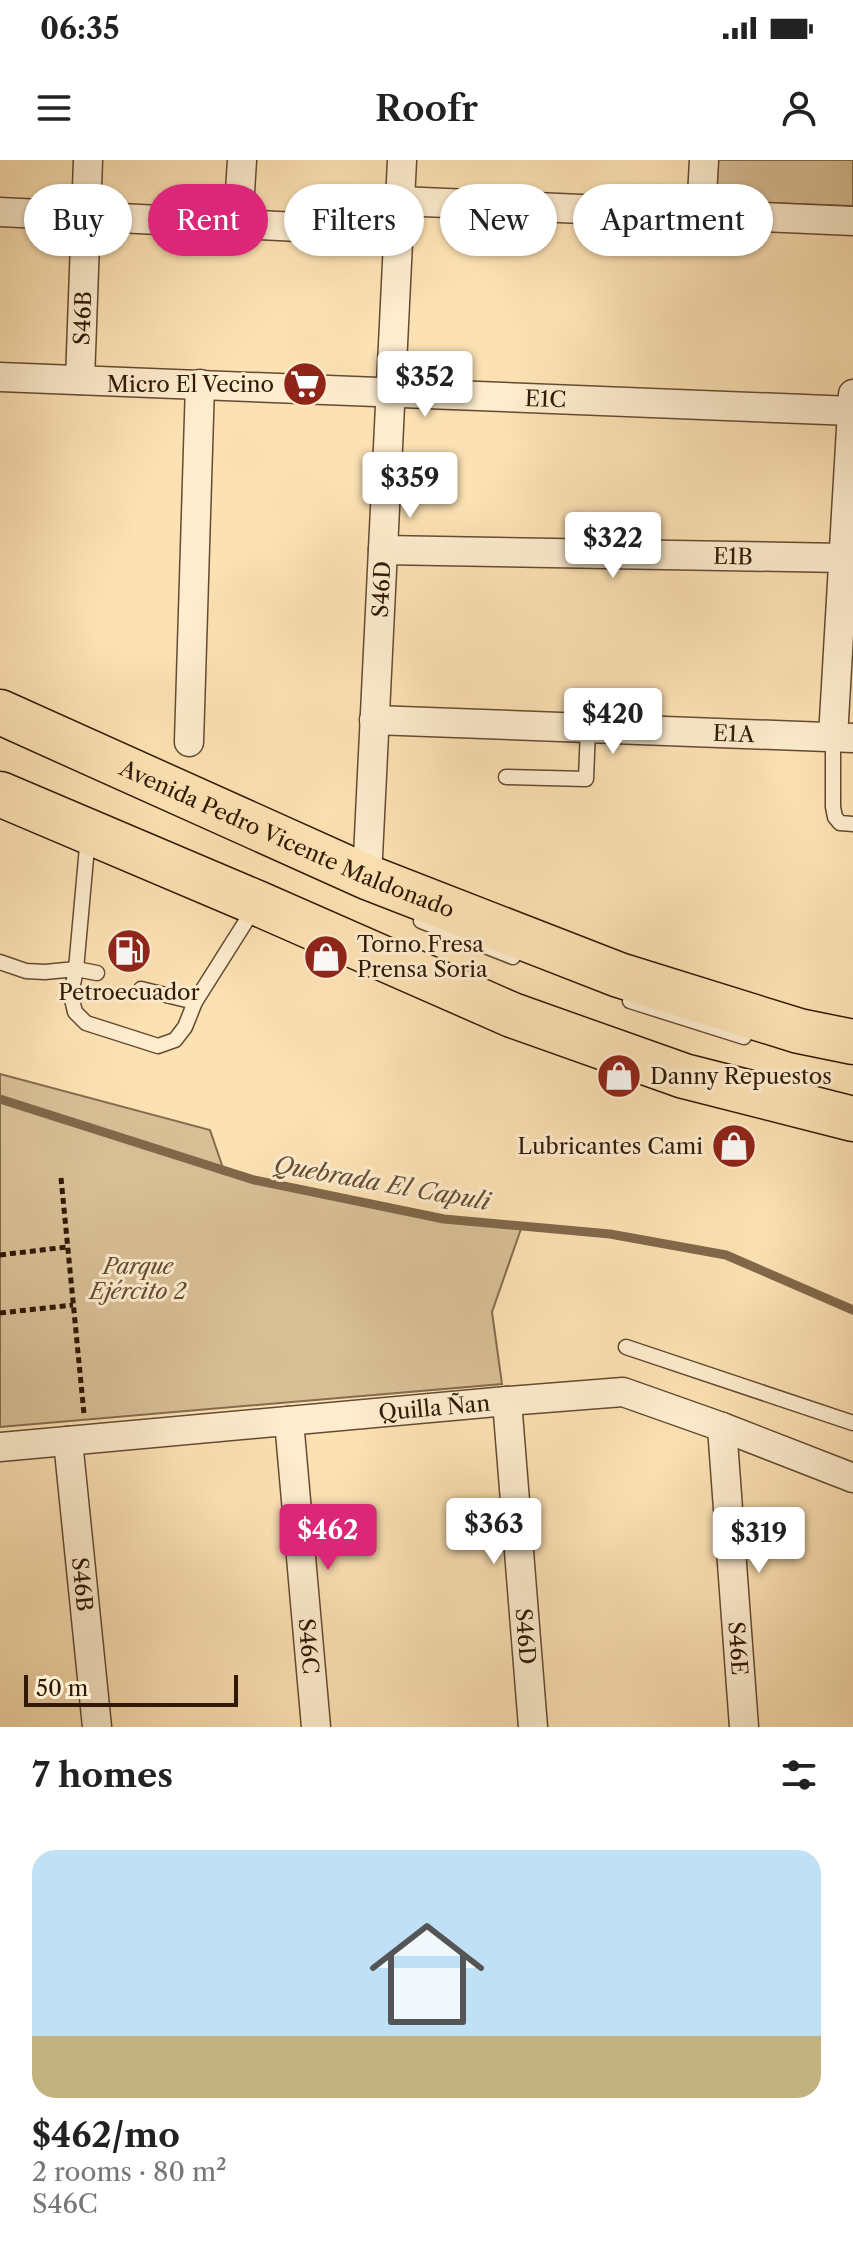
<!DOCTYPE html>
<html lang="en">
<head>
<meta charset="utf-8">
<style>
  :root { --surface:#fff; --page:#f2f2f2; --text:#222; --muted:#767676; --accent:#db2777 }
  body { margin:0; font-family:"Libre Caslon Text",serif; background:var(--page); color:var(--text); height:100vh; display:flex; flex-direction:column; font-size:30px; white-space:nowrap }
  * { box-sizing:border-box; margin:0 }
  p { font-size:26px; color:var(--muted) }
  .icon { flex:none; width:44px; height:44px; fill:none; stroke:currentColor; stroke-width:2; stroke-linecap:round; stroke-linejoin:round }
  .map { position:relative; height:1567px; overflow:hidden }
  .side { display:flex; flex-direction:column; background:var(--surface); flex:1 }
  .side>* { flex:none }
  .banner { position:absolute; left:24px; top:24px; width:806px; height:72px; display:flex; gap:16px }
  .scale { position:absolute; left:24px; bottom:20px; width:214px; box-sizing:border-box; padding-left:8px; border:4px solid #311906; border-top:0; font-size:22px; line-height:28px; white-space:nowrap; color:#311906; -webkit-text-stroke:6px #fdecce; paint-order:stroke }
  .price { position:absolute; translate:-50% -68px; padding:0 18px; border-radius:8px; background:#fff; color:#222; font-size:26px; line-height:52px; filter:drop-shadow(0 2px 4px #0008) }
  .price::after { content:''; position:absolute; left:50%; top:48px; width:24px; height:18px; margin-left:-12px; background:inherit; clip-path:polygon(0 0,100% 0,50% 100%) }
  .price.on { background:var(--accent); color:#fff }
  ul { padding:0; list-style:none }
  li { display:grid; align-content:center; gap:16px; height:424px; padding:0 32px }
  li span { display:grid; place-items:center; height:248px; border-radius:24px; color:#555 }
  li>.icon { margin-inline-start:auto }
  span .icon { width:144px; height:144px; fill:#fffc; stroke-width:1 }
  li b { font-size:34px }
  h2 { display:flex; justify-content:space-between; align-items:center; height:96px; padding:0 32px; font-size:34px }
  .pill { padding:0 28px; border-radius:36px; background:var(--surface); box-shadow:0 2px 6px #0004; font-size:28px; line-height:72px }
  .pill.on { background:var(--accent); color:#fff }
  .status { display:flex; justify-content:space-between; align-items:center; height:56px; padding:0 40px; background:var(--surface); direction:ltr }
  .status svg { height:22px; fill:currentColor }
  header { display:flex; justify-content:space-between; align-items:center; height:104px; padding:0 32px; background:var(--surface); font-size:36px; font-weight:600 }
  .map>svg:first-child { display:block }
  .green { fill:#d9bf96; stroke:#856c4e; stroke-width:2 }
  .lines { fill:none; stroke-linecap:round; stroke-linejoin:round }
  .stream { stroke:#81684a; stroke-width:9 }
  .service-casing { stroke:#644b31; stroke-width:17 }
  .minor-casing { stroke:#644b31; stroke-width:31 }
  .primary-casing { stroke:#311906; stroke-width:47 }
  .path { stroke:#311906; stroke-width:5; stroke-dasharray:6 4; stroke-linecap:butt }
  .service { stroke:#fdecce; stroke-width:14 }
  .minor { stroke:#fdecce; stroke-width:28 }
  .primary { stroke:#fce1b3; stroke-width:44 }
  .labels { text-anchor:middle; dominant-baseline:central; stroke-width:6; stroke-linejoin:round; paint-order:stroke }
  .street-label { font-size:22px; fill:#311906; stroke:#fdecce }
  .poi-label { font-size:22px; fill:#311906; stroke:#fdecce; text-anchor:end }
  .park-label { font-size:22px; font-style:italic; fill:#634b31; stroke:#fdecce }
  .water-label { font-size:24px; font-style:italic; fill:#674e34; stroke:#fdecce }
</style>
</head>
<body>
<div class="status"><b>06:35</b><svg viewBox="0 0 49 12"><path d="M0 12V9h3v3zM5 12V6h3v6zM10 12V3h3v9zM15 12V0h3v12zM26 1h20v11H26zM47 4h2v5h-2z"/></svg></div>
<header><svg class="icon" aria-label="menu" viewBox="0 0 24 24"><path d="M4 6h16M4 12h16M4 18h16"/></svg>Roofr<svg class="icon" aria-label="person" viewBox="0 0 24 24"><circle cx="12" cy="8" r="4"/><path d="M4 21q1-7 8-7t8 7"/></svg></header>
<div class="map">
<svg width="853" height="1567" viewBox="0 0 853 1567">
  <rect width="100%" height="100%" fill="#fce1b3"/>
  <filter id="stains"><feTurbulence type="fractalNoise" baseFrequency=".0025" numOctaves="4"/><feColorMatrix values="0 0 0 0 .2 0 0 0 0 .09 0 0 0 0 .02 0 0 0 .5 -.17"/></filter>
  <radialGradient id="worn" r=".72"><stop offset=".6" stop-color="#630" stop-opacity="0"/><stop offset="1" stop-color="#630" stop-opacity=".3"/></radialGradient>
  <g class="green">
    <path d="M 717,0 L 853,0 L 853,46 L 715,41 Z"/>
    <path d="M 0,914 L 210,970 L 224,1011 L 444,1059 L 522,1066 L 492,1152 L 502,1224 L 0,1267 Z"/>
  </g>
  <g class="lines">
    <path class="stream" d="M 0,939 L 254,1020 L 444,1059 L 610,1074 L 726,1095 L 853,1150"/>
    <g class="service-casing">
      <g id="service">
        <path d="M 833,577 L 833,647 L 835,657 L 840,663 L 853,664"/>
        <path d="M 506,617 L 586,619 L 588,569"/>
        <path d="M 88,676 L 76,809 L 97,813"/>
        <path d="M 421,761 L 513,797"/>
        <path d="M 0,802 L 26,811 L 45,812 L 76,809 L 71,835 L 75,852 L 86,863 L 158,886 L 175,880 L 185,867 L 195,842"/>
        <path d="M 141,829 L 195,842 L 255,747"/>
        <path d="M 630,841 L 744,877"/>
        <path d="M 626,1187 L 853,1263"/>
      </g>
    </g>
    <g class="minor-casing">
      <g id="minor">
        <path d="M 400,41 L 853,61"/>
        <path d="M 0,52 L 398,72"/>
        <path d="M 701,55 L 704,0"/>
        <path d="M 238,63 L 242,0"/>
        <path id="s1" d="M 0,217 L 853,251"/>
        <path id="s2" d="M 80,220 L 88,0"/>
        <path id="s3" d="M 383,390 L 843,398"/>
        <path id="s4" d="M 374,560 L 853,578"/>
        <path d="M 833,577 L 853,234"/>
        <path d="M 189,582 L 200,224"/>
        <path id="s5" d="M 367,717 L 402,0"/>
        <path id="s6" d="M 507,1241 L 533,1567"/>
        <path id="s7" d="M 289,1261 L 316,1567"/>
        <path id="s8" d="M 722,1267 L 744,1567"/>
        <path id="s9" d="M 68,1281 L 97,1567"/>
        <path id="s10" d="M 0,1287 L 507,1241 L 623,1232 L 722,1267 L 853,1318"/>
      </g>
    </g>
    <g class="primary-casing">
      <g id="primary">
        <path id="s11" d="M 0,552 L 367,717 L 619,815 L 799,871 L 853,882"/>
        <path d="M 0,634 L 257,743 L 512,855 L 684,916 L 853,959"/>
      </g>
    </g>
    <g class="path">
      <path d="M 61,1018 L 84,1254"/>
      <path d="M 0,1095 L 67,1087"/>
      <path d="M 0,1153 L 73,1145"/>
    </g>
    <use href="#service" class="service"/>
    <use href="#minor" class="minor"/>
    <use href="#primary" class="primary"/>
  </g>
  <defs>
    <g id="supermarket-disc" transform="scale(2.3)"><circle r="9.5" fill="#8f2418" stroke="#fdecce"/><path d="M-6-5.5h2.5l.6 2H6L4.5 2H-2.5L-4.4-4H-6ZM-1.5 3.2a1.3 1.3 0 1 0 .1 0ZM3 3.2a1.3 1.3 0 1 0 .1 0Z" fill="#fff"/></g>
    <g id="fuel-disc" transform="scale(2.3)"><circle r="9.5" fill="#8f2418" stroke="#fdecce"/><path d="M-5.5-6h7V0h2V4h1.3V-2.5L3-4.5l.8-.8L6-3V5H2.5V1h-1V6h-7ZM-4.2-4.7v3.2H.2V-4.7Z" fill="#fff"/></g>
    <g id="shop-disc" transform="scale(2.3)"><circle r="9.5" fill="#8f2418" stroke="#fdecce"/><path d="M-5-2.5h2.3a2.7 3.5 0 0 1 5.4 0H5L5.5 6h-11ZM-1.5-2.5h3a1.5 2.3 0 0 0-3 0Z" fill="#fff"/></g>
  </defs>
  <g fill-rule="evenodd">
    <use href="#supermarket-disc" x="305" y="224"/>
    <use href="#fuel-disc" x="129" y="791"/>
    <use href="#shop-disc" x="326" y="797"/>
    <use href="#shop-disc" x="619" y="916"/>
    <use href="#shop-disc" x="734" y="986"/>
  </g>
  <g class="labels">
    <g class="street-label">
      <text stroke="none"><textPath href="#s2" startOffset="62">S46B</textPath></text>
      <text stroke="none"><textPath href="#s1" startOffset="546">E1C</textPath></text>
      <text stroke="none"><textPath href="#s3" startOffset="350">E1B</textPath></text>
      <text stroke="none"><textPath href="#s5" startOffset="288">S46D</textPath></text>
      <text stroke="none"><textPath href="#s4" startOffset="360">E1A</textPath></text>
      <text stroke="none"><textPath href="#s11" startOffset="314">Avenida Pedro Vicente Maldonado</textPath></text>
      <text stroke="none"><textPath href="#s10" startOffset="436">Quilla Ñan</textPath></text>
      <text stroke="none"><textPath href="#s9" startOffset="144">S46B</textPath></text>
      <text stroke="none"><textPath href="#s6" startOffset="236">S46D</textPath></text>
      <text stroke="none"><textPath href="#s7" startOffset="226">S46C</textPath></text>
      <text stroke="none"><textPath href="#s8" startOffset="222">S46E</textPath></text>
    </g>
    <g class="poi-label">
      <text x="274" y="224">Micro El Vecino</text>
      <text x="357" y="784" text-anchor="start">Torno Fresa<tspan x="357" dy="25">Prensa Soria</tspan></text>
      <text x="129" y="832" text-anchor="middle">Petroecuador</text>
      <text x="650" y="916" text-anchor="start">Danny Repuestos</text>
      <text x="703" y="986">Lubricantes Cami</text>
    </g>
    <g class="park-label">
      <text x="138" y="1106">Parque<tspan x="138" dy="25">Ejército 2</tspan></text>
    </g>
    <g class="water-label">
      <text transform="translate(382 1023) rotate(10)">Quebrada El Capuli</text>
    </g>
  </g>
  <rect width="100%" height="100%" filter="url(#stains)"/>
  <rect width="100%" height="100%" fill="url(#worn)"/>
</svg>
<div class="scale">50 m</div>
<b class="price" style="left:425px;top:259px">$352</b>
<b class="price" style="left:410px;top:360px">$359</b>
<b class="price" style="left:613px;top:420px">$322</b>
<b class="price" style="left:613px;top:596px">$420</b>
<b class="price" style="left:494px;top:1406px">$363</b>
<b class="price on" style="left:328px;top:1412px">$462</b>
<b class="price" style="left:759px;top:1415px">$319</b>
<div class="banner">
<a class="pill">Buy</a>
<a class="pill on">Rent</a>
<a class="pill">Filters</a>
<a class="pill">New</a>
<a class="pill">Apartment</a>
</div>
</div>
<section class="side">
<h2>7 homes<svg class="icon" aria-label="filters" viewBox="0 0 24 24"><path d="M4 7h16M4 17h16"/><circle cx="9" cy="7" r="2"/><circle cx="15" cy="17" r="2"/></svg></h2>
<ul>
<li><span style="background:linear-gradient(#bfe0f5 75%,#c2b280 0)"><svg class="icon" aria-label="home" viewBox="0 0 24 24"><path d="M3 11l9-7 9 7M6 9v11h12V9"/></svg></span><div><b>$462/mo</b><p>2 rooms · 80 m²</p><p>S46C</p></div></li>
</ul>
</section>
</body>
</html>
